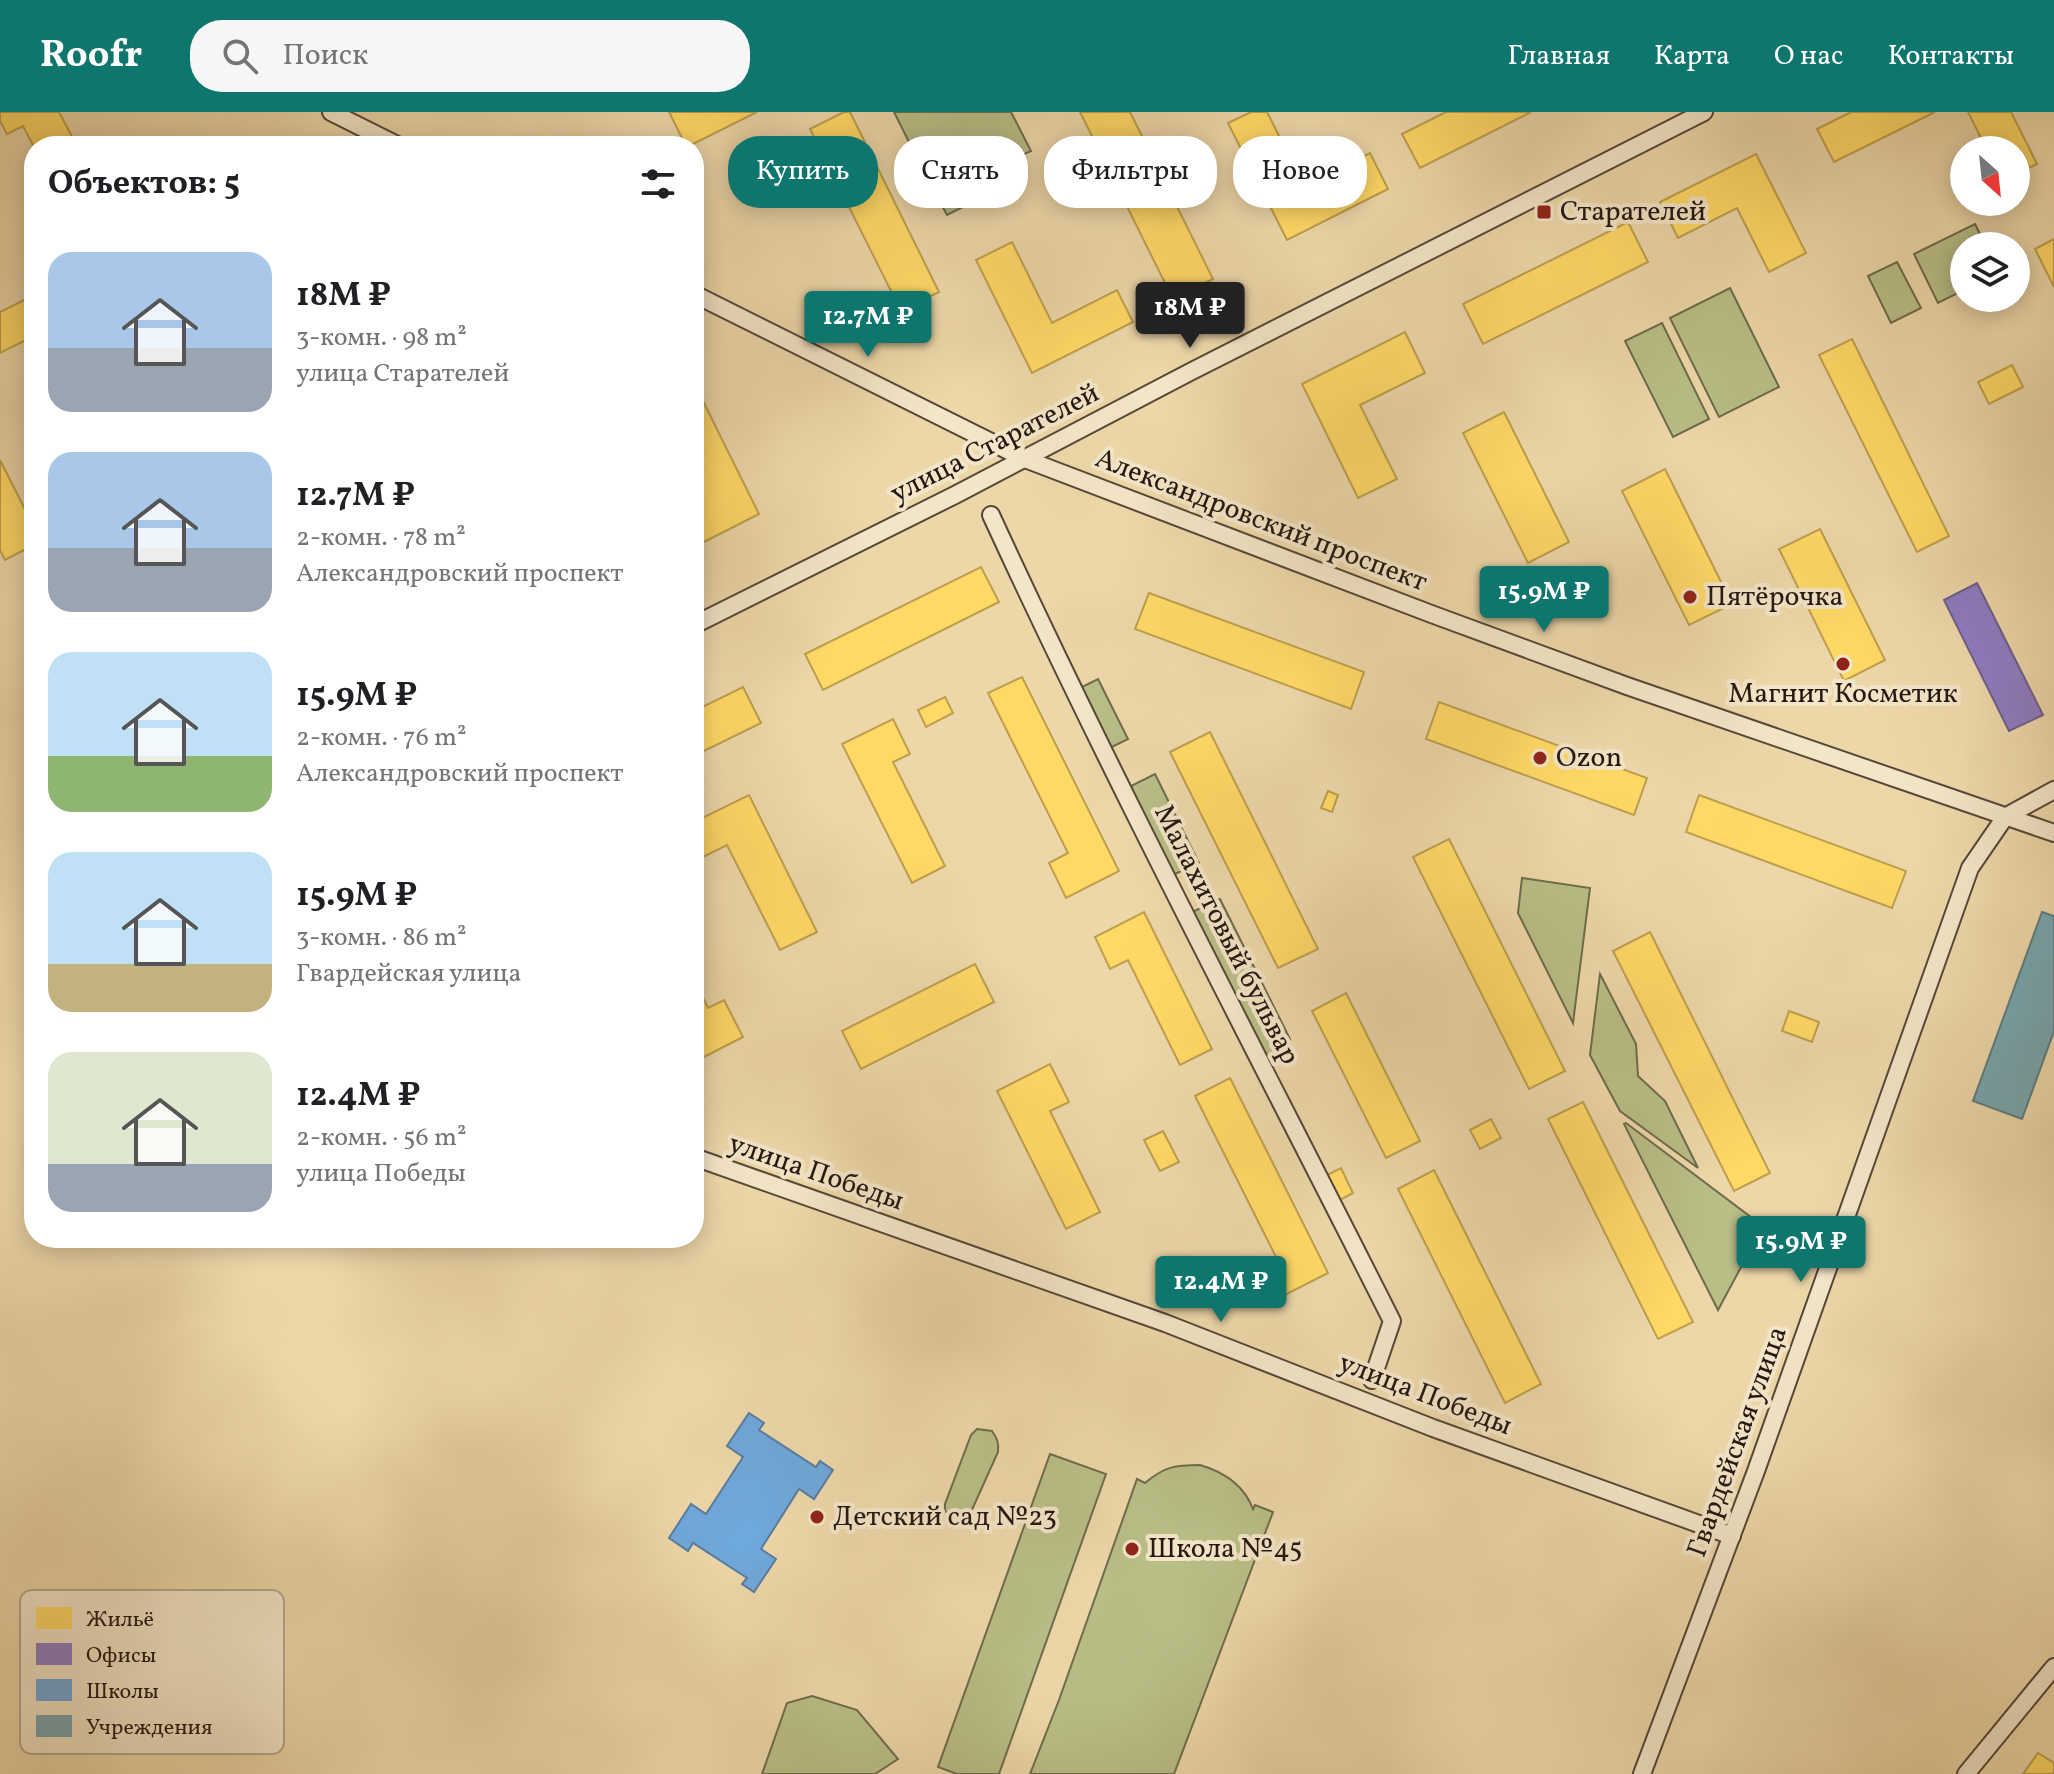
<!DOCTYPE html>
<html lang="ru">
<head>
<meta charset="utf-8">
<style>
  :root { --surface:#fff; --page:#f6f6f6; --text:#202124; --muted:#757577; --accent:#0f766e }
  body { margin:0; font-family:Vollkorn,serif; background:var(--page); color:var(--text); height:100vh; display:flex; flex-direction:column; font-size:30px; white-space:nowrap }
  * { box-sizing:border-box; margin:0 }
  p { font-size:26px; color:var(--muted) }
  .icon { flex:none; width:44px; height:44px; fill:none; stroke:currentColor; stroke-width:2; stroke-linecap:round; stroke-linejoin:round }
  .map { position:relative; flex:1; overflow:hidden }
  .sheet { position:absolute; left:24px; top:24px; width:680px; height:1112px; display:flex; flex-direction:column; background:var(--surface); border-radius:32px; box-shadow:0 4px 20px #0003 }
  .sheet>* { flex:none }
  .banner { position:absolute; left:728px; top:24px; width:760px; height:72px; display:flex; gap:16px }
  .needle { width:52px; rotate:153deg }
  .controls { position:absolute; left:1950px; top:24px; display:grid; gap:16px }
  .controls a { display:grid; place-items:center; width:80px; height:80px; border-radius:50%; background:var(--surface); box-shadow:0 4px 20px #0003; font-size:40px }
  .price { position:absolute; translate:-50% -68px; padding:0 18px; border-radius:8px; background:var(--accent); color:#fff; font-size:26px; line-height:52px; filter:drop-shadow(0 2px 4px #0008) }
  .price::after { content:''; position:absolute; left:50%; top:48px; width:24px; height:18px; margin-left:-12px; background:inherit; clip-path:polygon(0 0,100% 0,50% 100%) }
  .price.selected { background:#222; color:#fff }
  ul { padding:0; list-style:none }
  li { display:flex; align-items:center; gap:24px; height:200px; padding:0 24px }
  li span { display:grid; place-items:center; flex:none; width:224px; height:160px; border-radius:24px; color:#555 }
  li>.icon { margin-inline-start:auto }
  span .icon { width:96px; height:96px; fill:#fffc; stroke-width:1 }
  li b { font-size:34px }
  h2 { display:flex; justify-content:space-between; align-items:center; height:96px; padding:0 24px; font-size:34px }
  .chip { padding:0 28px; border-radius:32px; background:var(--surface); box-shadow:0 4px 20px #0003; font-size:28px; line-height:72px }
  .chip.selected { background:var(--accent); color:#fff }
  header { display:flex; align-items:center; gap:48px; box-sizing:border-box; height:112px; padding:0 40px; background:var(--accent); color:#fff }
  header strong { font-size:38px }
  nav { display:flex; gap:44px; margin-inline-start:auto; font-size:28px }
  .search { width:560px; height:72px; background:var(--page); display:flex; align-items:center; gap:20px; box-sizing:border-box; padding:0 28px; border-radius:32px; color:var(--muted); font-size:30px }
  .map>svg:first-child { display:block }
  .green { fill:#b9be87; stroke:#6e6c4c; stroke-width:2 }
  .homes { fill:#ffd966; stroke:#bd9f4d; stroke-width:2 }
  .offices { fill:#8e7cc3; stroke:#6e5e8e; stroke-width:2 }
  .schools { fill:#6fa8dc; stroke:#587d9f; stroke-width:2 }
  .public { fill:#76a5af; stroke:#5d7b80; stroke-width:2 }
  .lines { fill:none; stroke-linecap:round; stroke-linejoin:round }
  .street-casing { stroke:#564838; stroke-width:20 }
  .street { stroke:#f3e5c7; stroke-width:16 }
  .poi-dot { fill:#8f2418; stroke:#f3e5c7; stroke-width:3 }
  .labels { text-anchor:middle; dominant-baseline:central; stroke-width:8; stroke-linejoin:round; paint-order:stroke }
  .poi-label { font-size:28px; fill:#241912; stroke:#f3e5c7; text-anchor:start }
  .street-label { font-size:28px; fill:#241912; stroke:#f3e5c7 }
  .key { fill:#f3e5c7; stroke:#b5a891; stroke-width:2 }
  .key-label { font-size:22px; fill:#241912 }
</style>
</head>
<body>
<header>
<strong>Roofr</strong>
<div class="search"><svg class="icon" aria-label="search" viewBox="0 0 24 24"><circle cx="10" cy="10" r="6"/><path d="M15 15l6 6"/></svg>Поиск</div>
<nav><a>Главная</a><a>Карта</a><a>О нас</a><a>Контакты</a></nav>
</header>
<div class="map">
<svg width="2054" height="1662" viewBox="0 0 2054 1662">
  <rect width="100%" height="100%" fill="#edd7a9"/>
  <filter id="stains"><feTurbulence type="fractalNoise" baseFrequency=".0025" numOctaves="4"/><feColorMatrix values="0 0 0 0 .2 0 0 0 0 .09 0 0 0 0 .02 0 0 0 .5 -.17"/></filter>
  <radialGradient id="worn" r=".72"><stop offset=".6" stop-color="#630" stop-opacity="0"/><stop offset="1" stop-color="#630" stop-opacity=".3"/></radialGradient>
  <g class="green">
    <path d="M 894,0 L 1011,0 L 1031,39 L 1001,53 L 992,36 L 928,68 Z"/>
    <path d="M 991,51 L 1003,75 L 947,103 L 934,79 Z"/>
    <path d="M 1975,112 L 1986,134 L 1964,134 L 1964,178 L 1938,191 L 1914,142 Z"/>
    <path d="M 1897,150 L 1921,196 L 1891,211 L 1868,164 Z"/>
    <path d="M 1730,176 L 1779,275 L 1719,305 L 1670,206 Z"/>
    <path d="M 1662,211 L 1709,307 L 1673,325 L 1625,229 Z"/>
    <path d="M 1098,567 L 1128,627 L 1108,637 L 1078,577 Z"/>
    <path d="M 1155,662 L 1199,751 L 1173,763 L 1129,675 Z"/>
    <path d="M 1522,766 L 1590,776 L 1573,911 L 1518,801 Z"/>
    <path d="M 1220,787 L 1290,927 L 1283,943 L 1266,952 L 1190,801 Z"/>
    <path d="M 1600,862 L 1636,932 L 1638,964 L 1665,989 L 1698,1056 L 1620,999 L 1590,943 Z"/>
    <path d="M 1626,1011 L 1760,1112 L 1762,1116 L 1718,1198 L 1624,1012 Z"/>
    <path d="M 977,1317 L 992,1319 C 997,1326 999,1331 998,1340 L 971,1400 C 961,1411 955,1409 945,1399 L 945,1392 L 971,1323 Z"/>
    <path d="M 1050,1342 L 1106,1362 L 999,1662 L 957,1662 L 938,1655 Z"/>
    <path d="M 1200,1353 C 1224,1360 1244,1373 1253,1397 L 1255,1393 L 1273,1400 L 1174,1662 L 1030,1662 L 1059,1588 L 1137,1367 L 1145,1371 C 1165,1354 1176,1353 1200,1353 Z"/>
    <path d="M 812,1584 L 857,1598 L 898,1647 L 875,1662 L 762,1662 L 787,1591 Z"/>
  </g>
  <g class="homes">
    <path d="M 0,0 L 59,0 L 77,34 L 34,35 L 23,14 L 7,22 L 0,9 Z"/>
    <path d="M 669,0 L 757,0 L 689,34 L 686,34 Z"/>
    <path d="M 844,0 L 850,0 L 939,180 L 901,199 L 810,17 Z"/>
    <path d="M 1080,0 L 1130,0 L 1213,167 L 1173,187 Z"/>
    <path d="M 1251,0 L 1267,0 L 1304,74 L 1370,41 L 1388,77 L 1287,128 L 1228,11 Z"/>
    <path d="M 1446,0 L 1531,0 L 1420,56 L 1402,22 Z"/>
    <path d="M 1851,0 L 1935,0 L 1834,50 L 1817,17 Z"/>
    <path d="M 1968,0 L 2011,0 L 2037,52 L 2016,62 L 2016,38 L 1987,38 Z"/>
    <path d="M 1756,42 L 1806,141 L 1769,160 L 1737,96 L 1678,126 L 1660,90 Z"/>
    <path d="M 1628,110 L 1648,150 L 1483,232 L 1463,192 Z"/>
    <path d="M 2054,127 L 2054,175 L 2035,137 Z"/>
    <path d="M 1012,130 L 1052,211 L 1117,178 L 1133,210 L 1032,261 L 976,148 Z"/>
    <path d="M 34,183 L 34,224 L 0,241 L 0,200 Z"/>
    <path d="M 1405,220 L 1425,261 L 1360,293 L 1397,367 L 1358,386 L 1302,272 Z"/>
    <path d="M 1852,227 L 1949,424 L 1917,440 L 1819,243 Z"/>
    <path d="M 2012,253 L 2023,275 L 1989,292 L 1978,270 Z"/>
    <path d="M 699,281 L 759,402 L 694,435 L 694,385 L 701,381 L 694,367 L 694,284 Z"/>
    <path d="M 1504,300 L 1569,430 L 1528,451 L 1463,321 Z"/>
    <path d="M 0,348 L 34,415 L 34,433 L 5,448 L 0,438 Z"/>
    <path d="M 1665,357 L 1732,492 L 1689,513 L 1622,379 Z"/>
    <path d="M 1820,417 L 1885,548 L 1844,569 L 1779,437 Z"/>
    <path d="M 981,455 L 999,490 L 823,578 L 805,542 Z"/>
    <path d="M 1149,481 L 1364,560 L 1351,597 L 1135,517 Z"/>
    <path d="M 1022,565 L 1119,759 L 1066,786 L 1049,751 L 1068,741 L 988,581 Z"/>
    <path d="M 743,575 L 761,611 L 694,644 L 694,599 Z"/>
    <path d="M 945,585 L 953,601 L 926,615 L 918,598 Z"/>
    <path d="M 1439,590 L 1647,666 L 1634,703 L 1426,627 Z"/>
    <path d="M 893,607 L 910,642 L 893,650 L 945,754 L 912,771 L 842,632 Z"/>
    <path d="M 1210,620 L 1318,837 L 1278,856 L 1170,640 Z"/>
    <path d="M 1328,679 L 1338,683 L 1332,700 L 1321,696 Z"/>
    <path d="M 749,683 L 817,820 L 780,838 L 727,733 L 699,747 L 694,737 L 694,710 Z"/>
    <path d="M 1699,683 L 1906,759 L 1892,796 L 1686,720 Z"/>
    <path d="M 1449,727 L 1565,959 L 1529,977 L 1413,745 Z"/>
    <path d="M 1144,800 L 1212,937 L 1180,953 L 1128,848 L 1110,857 L 1095,825 Z"/>
    <path d="M 1650,820 L 1770,1061 L 1734,1079 L 1613,839 Z"/>
    <path d="M 975,852 L 994,890 L 861,957 L 842,919 Z"/>
    <path d="M 694,867 L 708,896 L 724,888 L 743,925 L 694,950 Z"/>
    <path d="M 1346,881 L 1420,1029 L 1386,1046 L 1312,899 Z"/>
    <path d="M 1789,899 L 1819,910 L 1812,930 L 1782,919 Z"/>
    <path d="M 1050,952 L 1069,990 L 1050,999 L 1100,1100 L 1066,1117 L 997,979 Z"/>
    <path d="M 1230,966 L 1328,1161 L 1279,1186 L 1264,1156 L 1278,1149 L 1195,984 Z"/>
    <path d="M 1583,990 L 1693,1210 L 1658,1227 L 1548,1007 Z"/>
    <path d="M 1491,1007 L 1501,1026 L 1480,1037 L 1470,1018 Z"/>
    <path d="M 1163,1019 L 1179,1050 L 1160,1059 L 1144,1028 Z"/>
    <path d="M 1341,1056 L 1353,1081 L 1340,1088 L 1327,1063 Z"/>
    <path d="M 1434,1058 L 1541,1272 L 1505,1291 L 1398,1077 Z"/>
    <path d="M 2038,1641 L 2054,1651 L 2054,1662 L 2023,1662 Z"/>
  </g>
  <path class="offices" d="M 1977,471 L 2043,603 L 2009,619 L 1944,488 Z"/>
  <path class="schools" d="M 749,1301 L 764,1311 L 759,1318 L 816,1355 L 820,1349 L 833,1358 L 814,1387 L 799,1377 L 761,1437 L 776,1447 L 754,1480 L 742,1472 L 747,1466 L 693,1431 L 688,1439 L 669,1426 L 691,1392 L 706,1402 L 743,1345 L 727,1334 Z"/>
  <path class="public" d="M 2042,800 L 2054,804 L 2054,919 L 2022,1007 L 1973,989 Z"/>
  <g class="lines">
    <g class="street-casing">
      <g id="street">
        <path d="M 331,0 L 399,34"/>
        <path d="M 694,182 L 1025,347 L 1434,503 L 1627,574 L 2054,721"/>
        <path d="M 991,403 C 1116,675 1257,941 1392,1209 L 1372,1268"/>
        <path d="M 694,513 L 955,383 L 1192,259 L 1704,0"/>
        <path d="M 694,1045 L 1165,1211 L 1433,1316 L 1732,1424"/>
        <path d="M 1642,1662 L 1756,1359 L 1970,756 L 2005,705 L 2054,678"/>
        <path d="M 1966,1662 L 2054,1555"/>
      </g>
    </g>
    <use href="#street" class="street"/>
  </g>
  <g class="poi-dot">
    <rect x="1536" y="92" width="16" height="16" rx="4"/>
    <circle cx="1690" cy="485" r="8"/>
    <circle cx="1843" cy="552" r="8"/>
    <circle cx="1540" cy="646" r="8"/>
    <circle cx="817" cy="1405" r="8"/>
    <circle cx="1132" cy="1437" r="8"/>
  </g>
  <g class="labels">
    <g class="poi-label">
      <text x="1560" y="100">Старателей</text>
      <text x="1706" y="485">Пятёрочка</text>
      <text x="1843" y="582" text-anchor="middle">Магнит Косметик</text>
      <text x="1556" y="646">Ozon</text>
      <text x="833" y="1405">Детский сад №23</text>
      <text x="1148" y="1437">Школа №45</text>
    </g>
    <g class="street-label">
      <text transform="translate(995 332) rotate(-27)">улица Старателей</text>
      <text transform="translate(1261 409) rotate(21)">Александровский проспект</text>
      <text transform="translate(1226 823) rotate(63)">Малахитовый бульвар</text>
      <text transform="translate(816 1061) rotate(19)">улица Победы</text>
      <text transform="translate(1425 1283) rotate(21)">улица Победы</text>
      <text transform="translate(1738 1330) rotate(-70)">Гвардейская улица</text>
    </g>
  </g>
  <rect x="20" y="1478" width="264" height="164" rx="12" class="key"/>
  <rect x="36" y="1495" width="36" height="22" fill="#ffd966"/>
  <rect x="36" y="1531" width="36" height="22" fill="#8e7cc3"/>
  <rect x="36" y="1567" width="36" height="22" fill="#6fa8dc"/>
  <rect x="36" y="1603" width="36" height="22" fill="#76a5af"/>
  <g class="key-label">
    <text x="86" y="1514">Жильё</text>
    <text x="86" y="1550">Офисы</text>
    <text x="86" y="1586">Школы</text>
    <text x="86" y="1622">Учреждения</text>
  </g>
  <rect width="100%" height="100%" filter="url(#stains)"/>
  <rect width="100%" height="100%" fill="url(#worn)"/>
</svg>
<div class="controls">
<a><svg class="needle" viewBox="-14 -14 28 28"><path d="M0-13l5 13h-10z" fill="#e53935"/><path d="M0 13l5-13h-10z" fill="#757577"/></svg></a>
<a><svg class="icon" aria-label="layers" viewBox="0 0 24 24"><path d="M12 4l9 5-9 5-9-5zM3 14l9 5 9-5"/></svg></a>
</div>
<b class="price selected" style="left:1190px;top:238px">18M ₽</b>
<b class="price" style="left:868px;top:247px">12.7M ₽</b>
<b class="price" style="left:1544px;top:522px">15.9M ₽</b>
<b class="price" style="left:1801px;top:1172px">15.9M ₽</b>
<b class="price" style="left:1221px;top:1212px">12.4M ₽</b>
<div class="banner">
<a class="chip selected">Купить</a>
<a class="chip">Снять</a>
<a class="chip">Фильтры</a>
<a class="chip">Новое</a>
</div>
<section class="sheet">
<h2>Объектов: 5<svg class="icon" aria-label="filters" viewBox="0 0 24 24"><path d="M4 7h16M4 17h16"/><circle cx="9" cy="7" r="2"/><circle cx="15" cy="17" r="2"/></svg></h2>
<ul>
<li><span style="background:linear-gradient(#a9c7e8 60%,#9aa5b1 0)"><svg class="icon" aria-label="home" viewBox="0 0 24 24"><path d="M3 11l9-7 9 7M6 9v11h12V9"/></svg></span><div><b>18M ₽</b><p>3-комн. · 98 m²</p><p>улица Старателей</p></div></li>
<li><span style="background:linear-gradient(#a9c7e8 60%,#9aa5b1 0)"><svg class="icon" aria-label="home" viewBox="0 0 24 24"><path d="M3 11l9-7 9 7M6 9v11h12V9"/></svg></span><div><b>12.7M ₽</b><p>2-комн. · 78 m²</p><p>Александровский проспект</p></div></li>
<li><span style="background:linear-gradient(#bfe0f5 65%,#8fb573 0)"><svg class="icon" aria-label="home" viewBox="0 0 24 24"><path d="M3 11l9-7 9 7M6 9v11h12V9"/></svg></span><div><b>15.9M ₽</b><p>2-комн. · 76 m²</p><p>Александровский проспект</p></div></li>
<li><span style="background:linear-gradient(#bfe0f5 70%,#c2b280 0)"><svg class="icon" aria-label="home" viewBox="0 0 24 24"><path d="M3 11l9-7 9 7M6 9v11h12V9"/></svg></span><div><b>15.9M ₽</b><p>3-комн. · 86 m²</p><p>Гвардейская улица</p></div></li>
<li><span style="background:linear-gradient(#dfe7d0 70%,#9aa5b1 0)"><svg class="icon" aria-label="home" viewBox="0 0 24 24"><path d="M3 11l9-7 9 7M6 9v11h12V9"/></svg></span><div><b>12.4M ₽</b><p>2-комн. · 56 m²</p><p>улица Победы</p></div></li>
</ul>
</section>
</div>
</body>
</html>
